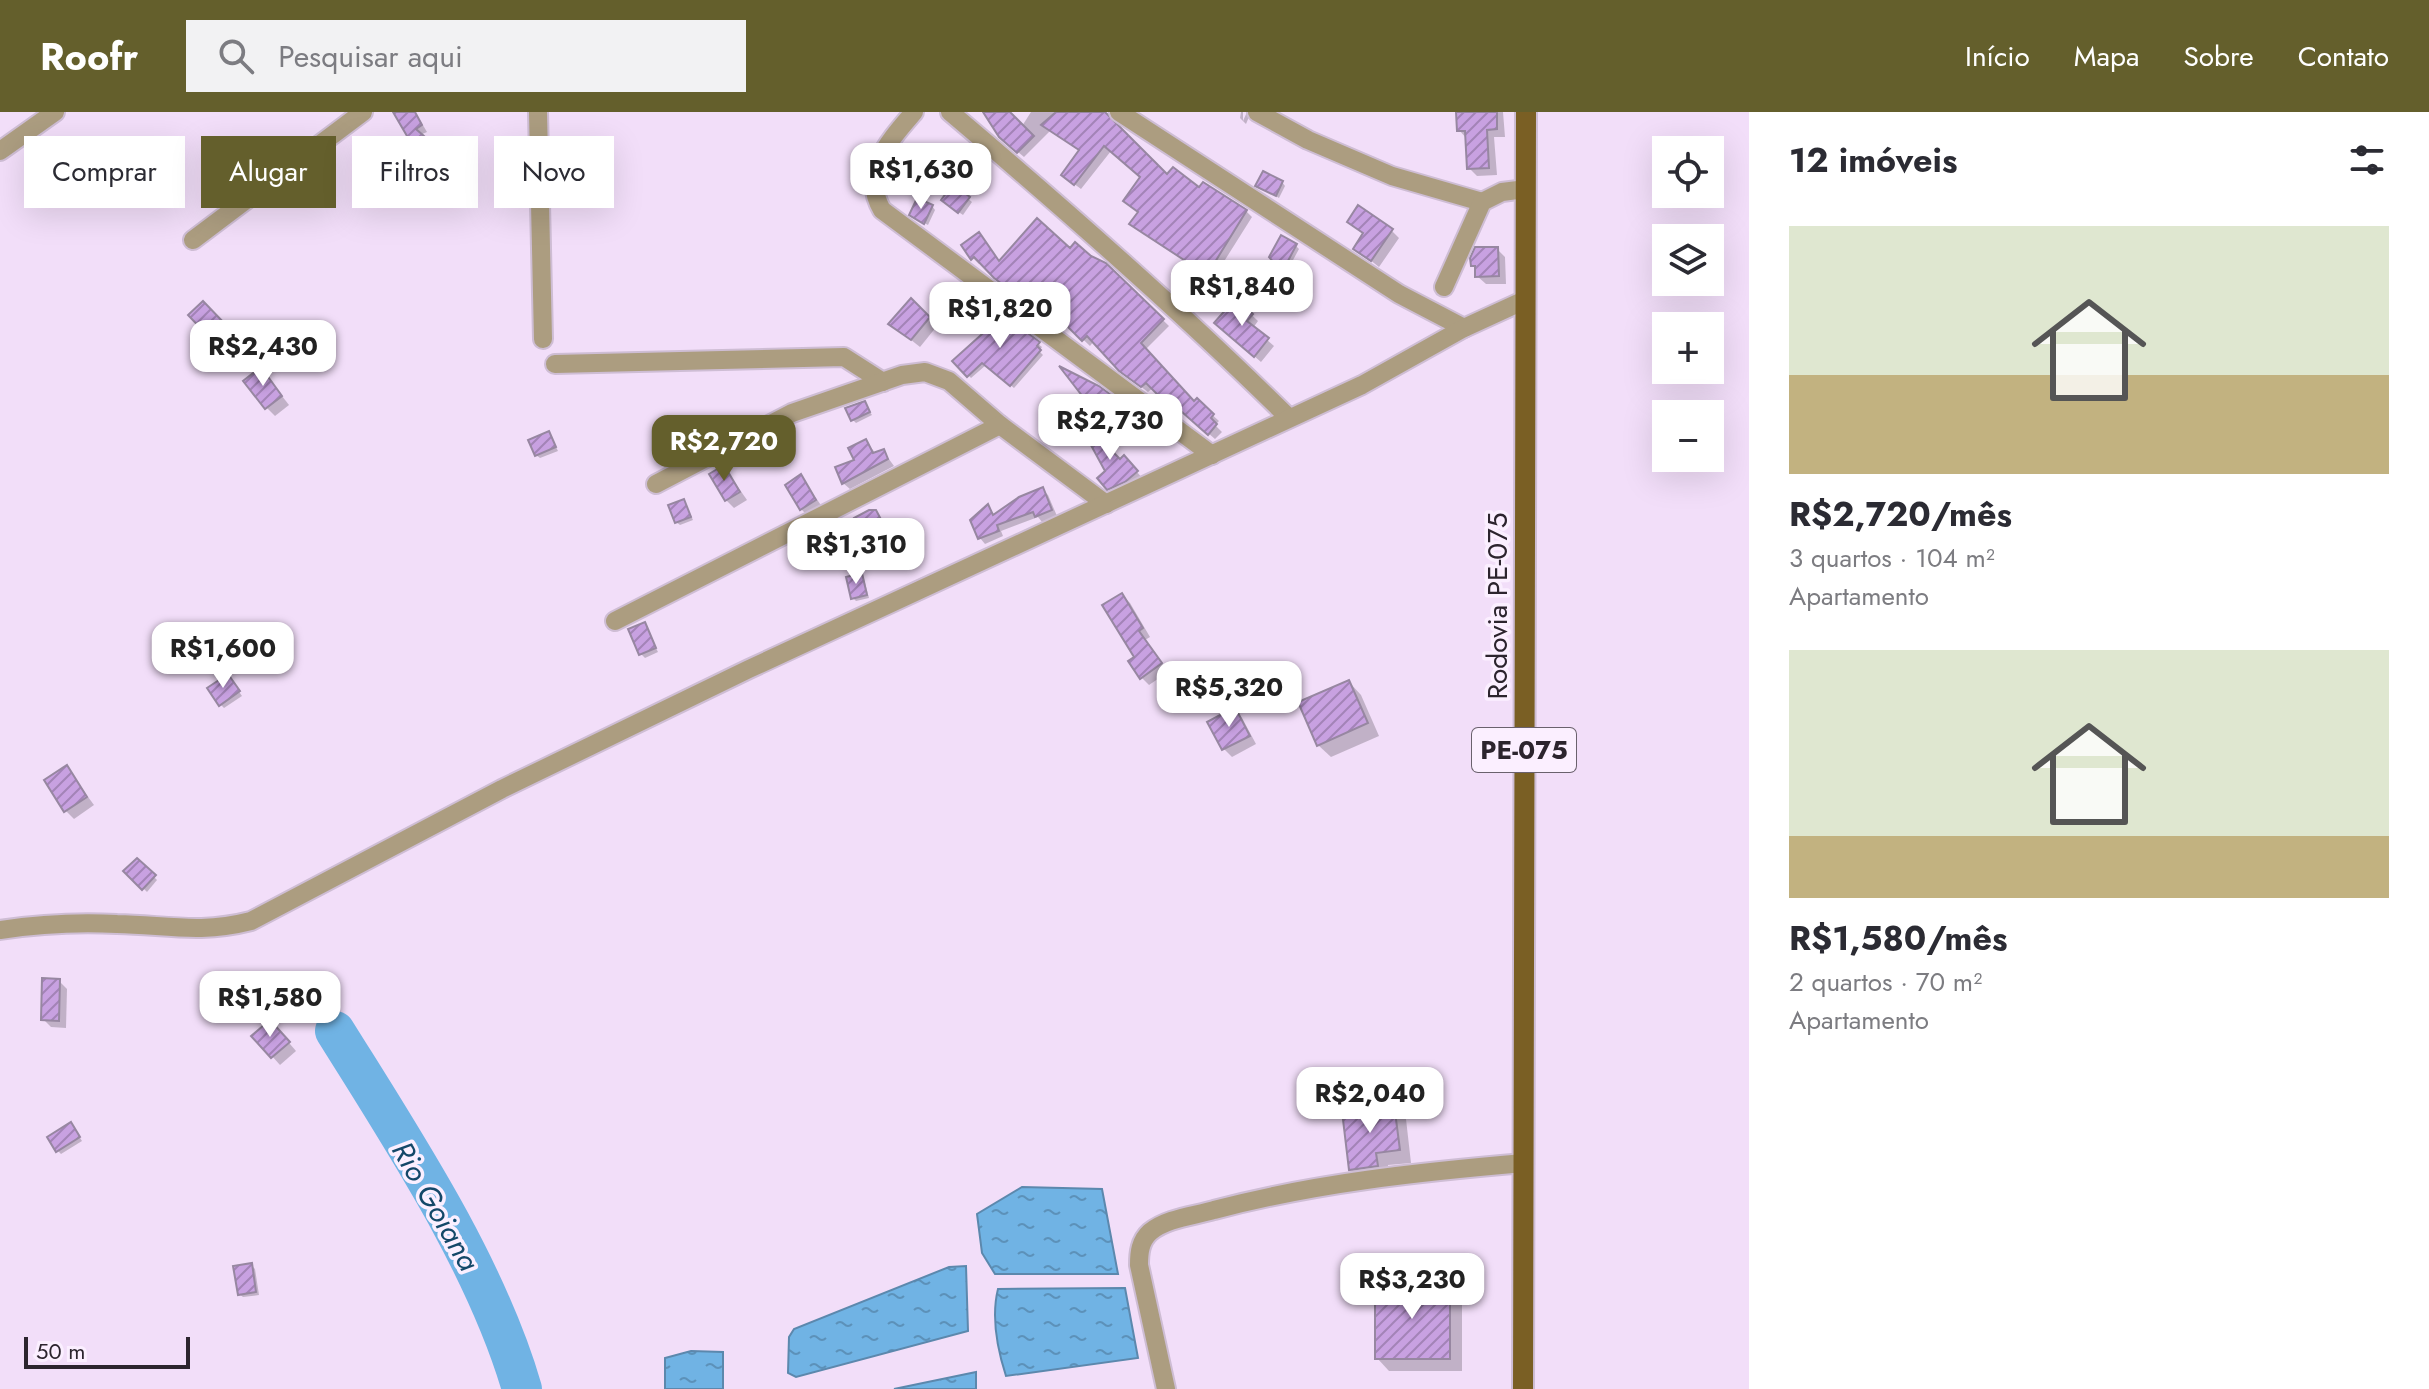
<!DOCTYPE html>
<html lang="pt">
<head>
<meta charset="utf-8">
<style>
  :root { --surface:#fff; --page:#f2f2f3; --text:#2b2b33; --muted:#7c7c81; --accent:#645f2c }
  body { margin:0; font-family:Jost,sans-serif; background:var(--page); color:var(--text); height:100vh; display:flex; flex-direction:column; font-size:30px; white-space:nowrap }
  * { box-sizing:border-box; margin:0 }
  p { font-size:26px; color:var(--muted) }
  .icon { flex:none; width:44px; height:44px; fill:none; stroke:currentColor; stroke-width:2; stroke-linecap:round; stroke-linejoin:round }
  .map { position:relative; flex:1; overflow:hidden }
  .drawer { display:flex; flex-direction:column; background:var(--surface); width:680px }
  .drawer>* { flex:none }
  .guide { position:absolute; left:24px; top:24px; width:760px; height:72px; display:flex; gap:16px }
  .controls { position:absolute; left:1652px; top:24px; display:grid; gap:16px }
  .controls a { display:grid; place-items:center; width:72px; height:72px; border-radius:0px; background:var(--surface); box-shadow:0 8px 32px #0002; font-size:40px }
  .scale { position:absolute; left:24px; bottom:20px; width:166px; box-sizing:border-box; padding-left:8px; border:4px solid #2c242e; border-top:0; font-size:22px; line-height:28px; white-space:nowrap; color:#2c242e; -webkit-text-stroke:6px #fbefff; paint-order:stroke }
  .price { position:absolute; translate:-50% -68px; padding:0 18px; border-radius:16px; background:#fff; color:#222; font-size:26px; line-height:52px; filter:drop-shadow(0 2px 4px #0008) }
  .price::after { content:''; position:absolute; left:50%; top:48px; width:24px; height:18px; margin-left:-12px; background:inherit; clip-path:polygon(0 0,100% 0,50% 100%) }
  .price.selected { background:var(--accent); color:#fff }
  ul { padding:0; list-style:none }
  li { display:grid; align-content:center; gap:16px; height:424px; padding:0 40px }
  li span { display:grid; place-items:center; height:248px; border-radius:0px; color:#555 }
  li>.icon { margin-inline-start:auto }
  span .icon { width:144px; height:144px; fill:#fffc; stroke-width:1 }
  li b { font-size:34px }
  h2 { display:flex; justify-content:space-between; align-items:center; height:96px; padding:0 40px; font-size:34px }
  .pill { padding:0 28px; border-radius:0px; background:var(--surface); box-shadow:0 8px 32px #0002; font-size:28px; line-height:72px }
  .pill.selected { background:var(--accent); color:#fff }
  header { display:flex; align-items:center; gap:48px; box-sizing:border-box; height:112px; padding:0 40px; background:var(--accent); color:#fff }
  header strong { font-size:38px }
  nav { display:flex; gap:44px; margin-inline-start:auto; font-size:28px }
  .search { width:560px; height:72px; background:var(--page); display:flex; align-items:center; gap:20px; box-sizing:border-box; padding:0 28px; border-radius:0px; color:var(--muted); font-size:30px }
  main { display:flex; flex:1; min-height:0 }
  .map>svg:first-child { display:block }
  .water { fill:url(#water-ripples); stroke:#5c88ad; stroke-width:2 }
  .shadow { fill:#0003 }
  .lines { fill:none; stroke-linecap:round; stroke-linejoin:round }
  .river { stroke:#70b3e4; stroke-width:40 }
  .building { fill:url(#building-hatch); stroke:#9787a1; stroke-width:2 }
  .street-casing { stroke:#cebdd4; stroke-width:22 }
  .primary-casing { stroke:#cebdd4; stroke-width:24 }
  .street { stroke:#ac9d80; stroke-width:18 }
  .primary { stroke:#7a5f24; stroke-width:20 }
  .labels { text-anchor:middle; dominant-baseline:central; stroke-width:7; stroke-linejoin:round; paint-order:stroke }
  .shield { fill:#fbefff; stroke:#6a616d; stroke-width:2 }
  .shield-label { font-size:26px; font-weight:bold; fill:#2c242e }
  .street-label { font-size:28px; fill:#2c242e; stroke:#fbefff }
  .water-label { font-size:30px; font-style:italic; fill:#144869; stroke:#fbefff }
</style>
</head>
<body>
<header>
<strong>Roofr</strong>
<div class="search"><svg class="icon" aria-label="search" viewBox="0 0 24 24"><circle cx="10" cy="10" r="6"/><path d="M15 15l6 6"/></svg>Pesquisar aqui</div>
<nav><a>Início</a><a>Mapa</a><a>Sobre</a><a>Contato</a></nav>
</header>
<main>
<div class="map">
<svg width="1749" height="1277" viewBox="0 0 1749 1277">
  <defs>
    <pattern id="water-ripples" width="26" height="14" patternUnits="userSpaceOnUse" patternTransform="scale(2)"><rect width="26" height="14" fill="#70b3e4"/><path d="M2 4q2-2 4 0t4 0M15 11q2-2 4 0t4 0" fill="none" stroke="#5c91b9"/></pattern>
    <pattern id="building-hatch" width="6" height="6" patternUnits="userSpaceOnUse" patternTransform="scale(2)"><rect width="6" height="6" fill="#c8a1e1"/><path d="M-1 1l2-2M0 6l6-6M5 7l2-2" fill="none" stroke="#a383b7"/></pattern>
  </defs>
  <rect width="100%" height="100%" fill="#f2def9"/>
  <g class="water">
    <path d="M 1022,1075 L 1102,1077 L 1118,1162 L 995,1162 L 982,1141 L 977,1102 Z"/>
    <path d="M 966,1154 L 968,1219 L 796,1265 L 788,1261 L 789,1225 L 794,1217 L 949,1155 Z"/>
    <path d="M 1125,1176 L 1138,1246 L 1006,1264 C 997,1236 991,1205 998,1177 Z"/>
    <path d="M 691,1239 L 723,1240 L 723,1277 L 665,1277 L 665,1246 Z"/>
    <path d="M 976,1260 L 976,1277 L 894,1277 Z"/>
  </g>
  <g class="shadow">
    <path d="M 396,0 L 415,0 L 427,20 L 420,23 L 445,45 L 435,57 L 421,45 Z"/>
    <path d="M 1031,0 L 1096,0 L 1167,65 L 1246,99 L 1252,105 L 1213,167 L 1137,117 L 1142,66 L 1111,39 L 1081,77 L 1069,68 L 1081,39 L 1050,19 L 1024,45 L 1010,33 Z"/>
    <path d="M 1241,0 L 1243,0 L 1243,9 L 1247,0 L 1251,0 L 1246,12 L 1240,6 Z"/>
    <path d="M 1458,0 L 1503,0 L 1505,25 L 1494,25 L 1497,63 L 1477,64 L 1469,56 L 1467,27 L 1459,18 Z"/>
    <path d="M 1282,70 L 1285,74 L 1279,86 L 1258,74 Z"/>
    <path d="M 954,75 L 972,90 L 963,103 L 947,92 Z"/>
    <path d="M 932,94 L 935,98 L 928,113 L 915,106 Z"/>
    <path d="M 1349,109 L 1392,119 L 1399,126 L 1379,155 L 1355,136 L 1365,123 Z"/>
    <path d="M 985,128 L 1000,151 L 1070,138 L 1105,152 L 1169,214 L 1145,238 L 1195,292 L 1197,289 L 1219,309 L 1215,313 L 1222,320 L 1215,327 L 1180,297 L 1177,300 L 1153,276 L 1148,280 L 1128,265 L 1094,229 L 1090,234 L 1069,214 L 1065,218 L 1002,172 L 982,150 L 979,152 L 973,146 Z"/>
    <path d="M 1296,134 L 1299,137 L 1286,161 L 1272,144 Z"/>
    <path d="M 1497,137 L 1505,145 L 1506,172 L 1486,172 L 1477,164 L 1477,157 L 1473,153 Z"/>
    <path d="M 911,189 L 937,214 L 920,235 L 891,212 Z"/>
    <path d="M 1237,189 L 1258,209 L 1253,216 L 1274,234 L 1261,250 L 1223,217 Z"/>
    <path d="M 203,191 L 232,222 L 220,233 L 191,203 Z"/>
    <path d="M 995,199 L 1042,235 L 1039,239 L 1043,243 L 1014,276 L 986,253 L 971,266 L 955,249 L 993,215 Z"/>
    <path d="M 1066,260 L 1098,276 L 1124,296 L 1106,310 Z"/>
    <path d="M 268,266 L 289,293 L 275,304 L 267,296 Z"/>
    <path d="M 864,291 L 872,303 L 856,311 L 853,308 Z"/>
    <path d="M 549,321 L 558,339 L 540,346 L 536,343 Z"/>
    <path d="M 866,329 L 876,342 L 883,339 L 894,354 L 850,377 L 843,371 Z"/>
    <path d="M 1120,349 L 1131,353 L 1143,367 L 1116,384 L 1109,376 Z"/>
    <path d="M 724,355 L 747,388 L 734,396 L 726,388 Z"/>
    <path d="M 801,365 L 823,396 L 809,405 L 801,397 Z"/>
    <path d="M 1043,378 L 1048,383 L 1057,404 L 1042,410 L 1038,405 L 1001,419 L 1003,424 L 985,432 L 980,426 L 988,395 L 995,404 Z"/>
    <path d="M 684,389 L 693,408 L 680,413 L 676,410 Z"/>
    <path d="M 879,404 L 886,417 L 868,427 L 865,424 Z"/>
    <path d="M 861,463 L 864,467 L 869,486 L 856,489 L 853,486 Z"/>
    <path d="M 1122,483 L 1130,491 L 1150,525 L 1145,528 L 1168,560 L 1149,573 L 1141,565 Z"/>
    <path d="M 644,512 L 658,540 L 645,546 L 641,542 Z"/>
    <path d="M 231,568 L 242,584 L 224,596 L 220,592 Z"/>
    <path d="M 1349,570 L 1361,583 L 1379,624 L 1331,645 L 1318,633 Z"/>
    <path d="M 1234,598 L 1242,606 L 1256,632 L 1232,645 L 1224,637 L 1210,611 Z"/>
    <path d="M 66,655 L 94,693 L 74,707 L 66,699 Z"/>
    <path d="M 137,748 L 157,768 L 147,780 L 126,759 Z"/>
    <path d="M 59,869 L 67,877 L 66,916 L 51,915 L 43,907 Z"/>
    <path d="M 278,918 L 296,939 L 280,953 L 254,924 Z"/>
    <path d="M 1393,995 L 1406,1007 L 1411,1051 L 1388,1053 L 1389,1066 L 1364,1070 L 1351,1058 Z"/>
    <path d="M 74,1016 L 82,1029 L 61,1042 L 57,1038 Z"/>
    <path d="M 251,1153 L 255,1157 L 259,1183 L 243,1185 L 239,1182 Z"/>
    <path d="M 1449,1173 L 1462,1186 L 1462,1259 L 1389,1259 L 1377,1246 Z"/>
  </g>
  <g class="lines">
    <path class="river" d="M 335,919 C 403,1028 486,1153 522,1277"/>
  </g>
  <g class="building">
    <path d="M 393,0 L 415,0 L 422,13 L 416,17 L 440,38 L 428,53 L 412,39 L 414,36 Z"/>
    <path d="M 983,0 L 1010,0 L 1034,24 L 1017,41 L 999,25 Z"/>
    <path d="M 1056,0 L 1105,0 L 1167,62 L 1173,55 L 1199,75 L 1203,70 L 1247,98 L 1207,163 L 1129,112 L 1138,100 L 1123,89 L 1140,65 L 1104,34 L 1074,73 L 1061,63 L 1079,38 L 1041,13 Z"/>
    <path d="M 1456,0 L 1497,0 L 1497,17 L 1487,18 L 1489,56 L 1467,57 L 1465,19 L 1457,19 Z"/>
    <path d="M 1263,59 L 1283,69 L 1276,84 L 1255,74 Z"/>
    <path d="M 953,72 L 970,85 L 958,101 L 941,88 Z"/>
    <path d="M 917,86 L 933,93 L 924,112 L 909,103 Z"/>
    <path d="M 1358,93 L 1393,117 L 1371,149 L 1353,137 L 1363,121 L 1347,110 Z"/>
    <path d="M 1037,106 L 1070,136 L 1075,130 L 1091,144 L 1106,151 L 1164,207 L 1141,231 L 1194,289 L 1197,286 L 1214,302 L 1211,306 L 1217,312 L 1208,323 L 1173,292 L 1170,295 L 1146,271 L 1141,275 L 1119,259 L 1087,224 L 1082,229 L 1062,209 L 1057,213 L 994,166 L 974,145 L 971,148 L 961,133 L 979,120 L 999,149 Z"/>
    <path d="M 1281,123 L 1297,132 L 1282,160 L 1269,145 Z"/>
    <path d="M 1475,135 L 1498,135 L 1499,164 L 1475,165 L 1475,154 L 1471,154 L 1470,146 Z"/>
    <path d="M 911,186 L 930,205 L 911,228 L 888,212 Z"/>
    <path d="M 1236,186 L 1253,202 L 1247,209 L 1269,226 L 1254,245 L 1214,211 Z"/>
    <path d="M 203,189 L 226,213 L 211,227 L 188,203 Z"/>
    <path d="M 995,197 L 1040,230 L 1037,234 L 1041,238 L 1010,274 L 982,251 L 967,265 L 952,249 L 991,214 L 985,210 Z"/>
    <path d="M 1059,254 L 1099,274 L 1122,291 L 1101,308 Z"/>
    <path d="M 261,255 L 282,284 L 265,297 L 243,269 Z"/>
    <path d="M 865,289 L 870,300 L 851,309 L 845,296 Z"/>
    <path d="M 1083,310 L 1120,347 L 1124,343 L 1138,359 L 1125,370 L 1107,378 L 1097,366 L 1105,359 L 1080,313 Z"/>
    <path d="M 549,319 L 556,335 L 535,344 L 528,328 Z"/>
    <path d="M 866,327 L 873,341 L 884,337 L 888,347 L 842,372 L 835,355 L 854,348 L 848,336 Z"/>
    <path d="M 724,353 L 740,380 L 725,389 L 709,362 Z"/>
    <path d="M 801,362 L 816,388 L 800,398 L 785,373 Z"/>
    <path d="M 1043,375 L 1052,398 L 1035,405 L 1033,400 L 997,413 L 999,419 L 978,427 L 970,408 L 988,392 L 993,403 L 1019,385 Z"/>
    <path d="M 684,387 L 691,405 L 675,411 L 668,393 Z"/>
    <path d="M 869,398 L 876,398 L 884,413 L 863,425 L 854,406 Z"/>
    <path d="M 862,461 L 867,483 L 851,487 L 846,465 Z"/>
    <path d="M 1122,481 L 1143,516 L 1139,519 L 1162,551 L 1140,567 L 1128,549 L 1134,545 L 1102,493 Z"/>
    <path d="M 645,510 L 656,536 L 639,543 L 628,517 Z"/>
    <path d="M 228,562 L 240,579 L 219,594 L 207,576 Z"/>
    <path d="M 1349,568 L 1368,611 L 1317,634 L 1298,590 Z"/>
    <path d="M 1235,595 L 1250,624 L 1222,638 L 1207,610 Z"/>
    <path d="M 67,653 L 87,685 L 64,700 L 44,668 Z"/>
    <path d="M 137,746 L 156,763 L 142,778 L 123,759 Z"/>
    <path d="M 42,866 L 60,867 L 59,909 L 41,908 Z"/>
    <path d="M 270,908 L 290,930 L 271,946 L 251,924 Z"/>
    <path d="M 1394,992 L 1400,1038 L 1376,1041 L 1378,1054 L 1349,1058 L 1342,999 Z"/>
    <path d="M 71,1010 L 80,1025 L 56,1040 L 47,1025 Z"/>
    <path d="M 252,1151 L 256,1180 L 238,1183 L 233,1154 Z"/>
    <rect x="1375" y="1171" width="75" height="76"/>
  </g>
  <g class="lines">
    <g class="street-casing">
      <g id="street">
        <path d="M 538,0 L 543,227"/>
        <path d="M 914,0 C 890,28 860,60 882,98 L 1212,343"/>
        <path d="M 950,0 C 1066,98 1180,198 1288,305"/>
        <path d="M 1119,0 L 1399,182 L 1464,216"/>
        <path d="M 1257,0 L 1308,28 L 1392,64 L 1482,90"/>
        <path d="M 0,39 L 55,0"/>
        <path d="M 193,128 L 363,0"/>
        <path d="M 1444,175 L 1482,90 L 1502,80 L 1526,77"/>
        <path d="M 555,252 L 844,245 L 883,270"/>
        <path d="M 656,372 L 792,301 L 902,263 L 925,260 L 949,269 L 1000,313 L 1106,392"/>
        <path d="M 615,509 L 1000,313"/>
        <path d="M 0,818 C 39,812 77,810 117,812 C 167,813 200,822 251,809 L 502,677 L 749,557 L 1362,273 L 1464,216 L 1525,188"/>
        <path d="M 1166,1277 L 1139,1153 C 1139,1141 1140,1129 1150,1120 C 1167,1106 1194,1104 1214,1098 C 1316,1071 1419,1060 1524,1051"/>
      </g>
    </g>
    <g class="primary-casing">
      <path id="primary" d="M 1523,1277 L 1526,0"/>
    </g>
    <use href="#street" class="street"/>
    <use href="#primary" class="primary"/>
  </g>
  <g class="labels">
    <rect class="shield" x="1472" y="616" width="104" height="44" rx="6"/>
    <g class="shield-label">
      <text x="1524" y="638">PE-075</text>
    </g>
    <g class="street-label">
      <text transform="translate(1497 494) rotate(-90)">Rodovia PE-075</text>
    </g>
    <g class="water-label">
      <text transform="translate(436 1094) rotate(60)">Rio Goiana</text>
    </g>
  </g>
</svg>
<div class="controls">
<a><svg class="icon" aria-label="locate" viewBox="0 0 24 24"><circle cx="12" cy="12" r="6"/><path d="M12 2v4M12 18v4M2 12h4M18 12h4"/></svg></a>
<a><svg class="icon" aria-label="layers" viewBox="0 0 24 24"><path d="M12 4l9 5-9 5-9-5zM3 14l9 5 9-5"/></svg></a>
<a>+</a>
<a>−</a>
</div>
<div class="scale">50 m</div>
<b class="price" style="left:921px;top:99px">R$1,630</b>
<b class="price" style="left:1242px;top:216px">R$1,840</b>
<b class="price" style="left:1000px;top:238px">R$1,820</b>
<b class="price" style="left:263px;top:276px">R$2,430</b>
<b class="price" style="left:1110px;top:350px">R$2,730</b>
<b class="price selected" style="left:724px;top:371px">R$2,720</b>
<b class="price" style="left:856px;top:474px">R$1,310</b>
<b class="price" style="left:223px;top:578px">R$1,600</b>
<b class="price" style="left:1229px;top:617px">R$5,320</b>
<b class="price" style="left:270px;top:927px">R$1,580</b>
<b class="price" style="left:1370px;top:1023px">R$2,040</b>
<b class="price" style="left:1412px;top:1209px">R$3,230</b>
<div class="guide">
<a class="pill">Comprar</a>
<a class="pill selected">Alugar</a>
<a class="pill">Filtros</a>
<a class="pill">Novo</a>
</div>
</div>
<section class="drawer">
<h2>12 imóveis<svg class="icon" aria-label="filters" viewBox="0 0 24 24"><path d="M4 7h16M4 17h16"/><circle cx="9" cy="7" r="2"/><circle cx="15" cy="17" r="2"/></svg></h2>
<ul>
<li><span style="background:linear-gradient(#dfe7d0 60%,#c2b280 0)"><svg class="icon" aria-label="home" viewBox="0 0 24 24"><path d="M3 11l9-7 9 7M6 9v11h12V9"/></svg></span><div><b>R$2,720/mês</b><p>3 quartos · 104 m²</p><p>Apartamento</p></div></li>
<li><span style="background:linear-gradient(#dfe7d0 75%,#c2b280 0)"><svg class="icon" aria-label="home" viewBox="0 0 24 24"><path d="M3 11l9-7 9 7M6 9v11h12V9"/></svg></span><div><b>R$1,580/mês</b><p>2 quartos · 70 m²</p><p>Apartamento</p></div></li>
</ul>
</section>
</main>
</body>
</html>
